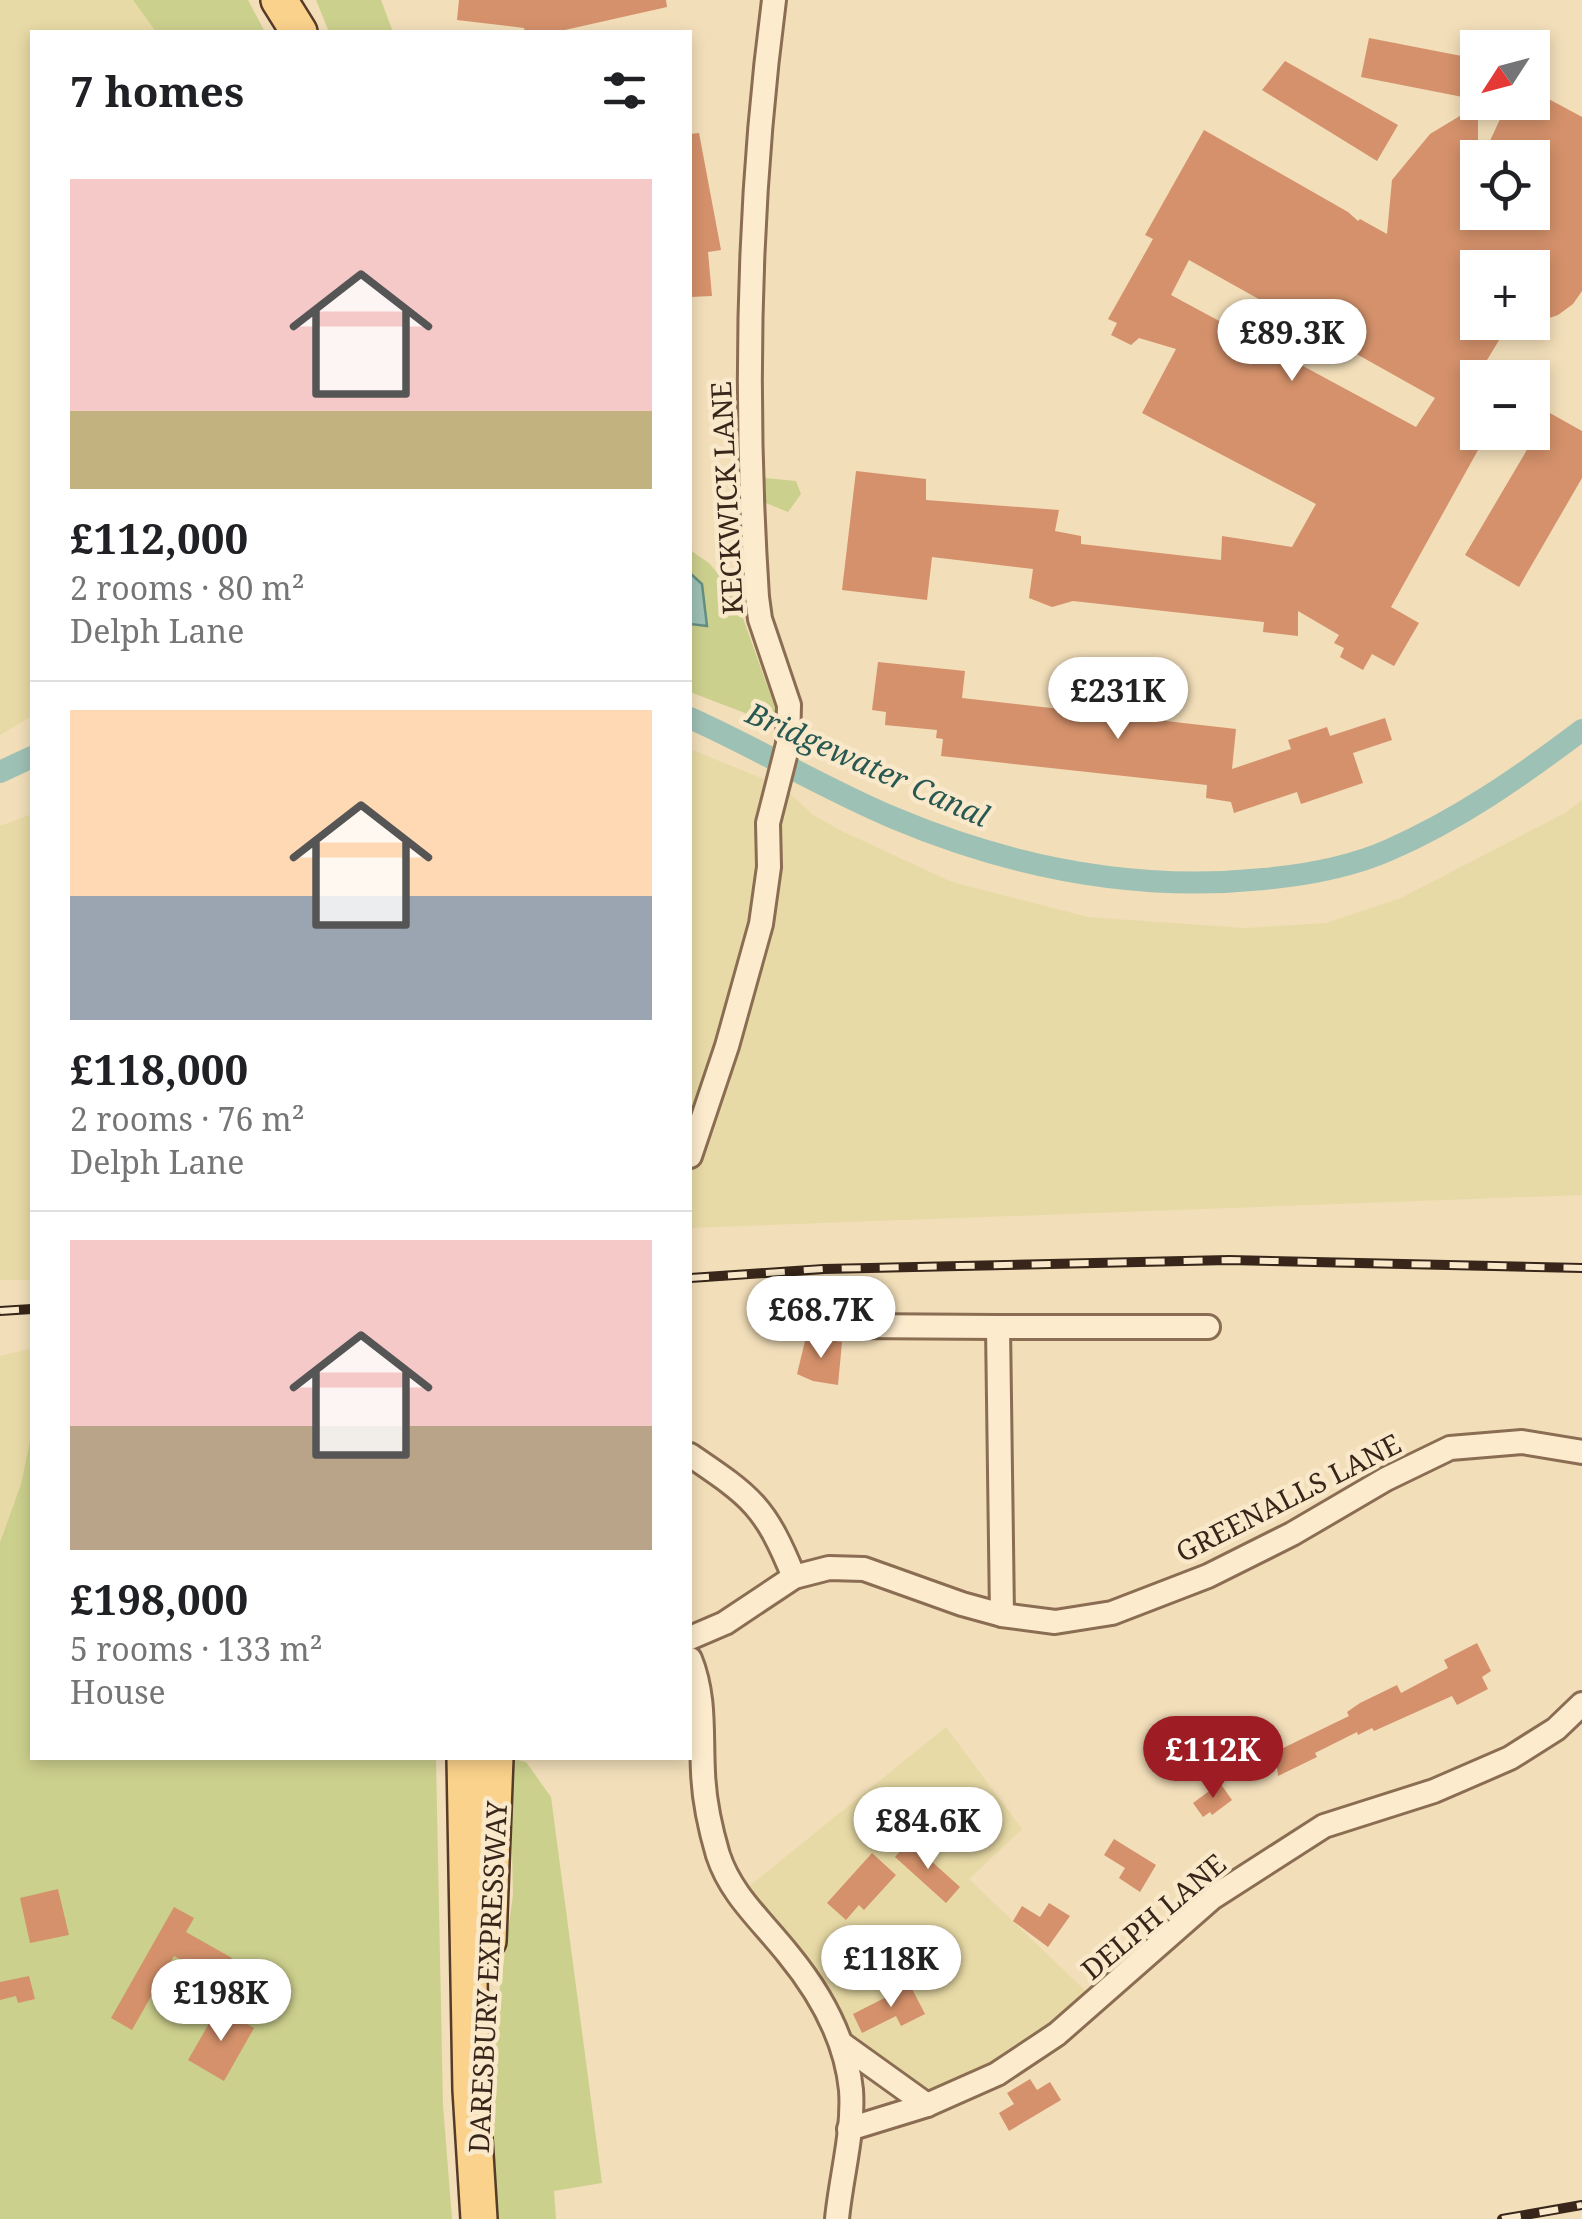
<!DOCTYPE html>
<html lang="en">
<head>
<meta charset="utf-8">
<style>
  :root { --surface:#fff; --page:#f6f6f6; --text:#202124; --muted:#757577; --line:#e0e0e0; --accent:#9e1d25 }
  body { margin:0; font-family:"Noto Serif",serif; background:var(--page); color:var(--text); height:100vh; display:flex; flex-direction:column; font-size:38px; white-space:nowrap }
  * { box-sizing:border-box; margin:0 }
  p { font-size:32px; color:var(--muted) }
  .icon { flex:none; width:55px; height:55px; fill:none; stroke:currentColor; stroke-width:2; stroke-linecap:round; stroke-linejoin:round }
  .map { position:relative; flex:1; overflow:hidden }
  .drawer { position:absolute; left:30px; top:30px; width:662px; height:1730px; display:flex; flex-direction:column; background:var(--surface); border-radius:0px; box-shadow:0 5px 15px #0003 }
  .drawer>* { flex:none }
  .needle { width:65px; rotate:234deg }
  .controls { position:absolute; left:1460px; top:30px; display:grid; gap:20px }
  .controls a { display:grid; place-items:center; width:90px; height:90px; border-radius:0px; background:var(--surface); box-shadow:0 5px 15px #0003; font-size:50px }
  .price { position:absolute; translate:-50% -85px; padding:0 22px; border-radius:35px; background:#fff; color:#222; font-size:32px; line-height:65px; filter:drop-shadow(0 2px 5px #0008) }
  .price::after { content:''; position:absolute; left:50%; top:60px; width:30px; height:22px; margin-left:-15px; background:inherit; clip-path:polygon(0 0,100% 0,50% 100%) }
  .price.current { background:var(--accent); color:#fff }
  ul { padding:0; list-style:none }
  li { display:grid; align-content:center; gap:20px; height:530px; padding:0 40px }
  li+li { border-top:2px solid var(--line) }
  li span { display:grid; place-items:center; height:310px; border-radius:0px; color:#555 }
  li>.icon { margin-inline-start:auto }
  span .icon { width:180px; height:180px; fill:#fffc; stroke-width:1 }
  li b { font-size:42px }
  h2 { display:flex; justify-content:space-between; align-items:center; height:120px; padding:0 40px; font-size:42px }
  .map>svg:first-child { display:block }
  .farmland { fill:#e8daa6 }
  .green { fill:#ccd08d }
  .water { fill:#9ec1b5; stroke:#668f83; stroke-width:2.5 }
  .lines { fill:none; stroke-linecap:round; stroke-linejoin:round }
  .canal { stroke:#9ec1b5; stroke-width:22 }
  .building { fill:#d4916b; fill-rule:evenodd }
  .minor-casing { stroke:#8a6d52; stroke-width:28 }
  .primary-casing { stroke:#563b28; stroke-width:40 }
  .minor { stroke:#fcebcd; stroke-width:22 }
  .primary { stroke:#fbd28b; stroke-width:35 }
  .rail-casing { stroke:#372619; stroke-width:10 }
  .rail { stroke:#f9e8c9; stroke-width:6; stroke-dasharray:19; stroke-linecap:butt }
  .labels { text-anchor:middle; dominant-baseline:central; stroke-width:9; stroke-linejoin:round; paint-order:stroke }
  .street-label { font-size:28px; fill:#372619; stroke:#f9e8c9 }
  .water-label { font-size:30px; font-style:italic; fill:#275852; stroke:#f9e8c9 }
</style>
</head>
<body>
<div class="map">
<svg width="1582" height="2219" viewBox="0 0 1582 2219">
  <rect width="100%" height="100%" fill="#f2deb9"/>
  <g class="farmland">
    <path d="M 0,0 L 133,0 L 156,32 L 32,32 L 32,716 L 0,735 Z"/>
    <path d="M 690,749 L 783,787 L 813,815 L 844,832 L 952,882 L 1088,917 L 1245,928 L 1326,923 L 1401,898 L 1565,813 L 1582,800 L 1582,1195 L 690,1228 Z"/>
    <path d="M 32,814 L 32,1280 L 0,1280 L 0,826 Z"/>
    <path d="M 32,1348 L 32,1431 L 21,1484 L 0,1541 L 0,1356 Z"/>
    <path d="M 946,1727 L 1022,1829 L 969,1879 L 1097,2002 L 927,2105 L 842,2044 L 797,1949 L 747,1888 Z"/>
  </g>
  <g class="green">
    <path d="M 133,0 L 248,0 L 265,32 L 156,32 Z"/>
    <path d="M 316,0 L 381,0 L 393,32 L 329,32 Z"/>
    <path d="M 765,478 L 796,481 L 801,494 L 788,512 L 766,503 Z"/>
    <path d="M 690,550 L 709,563 L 734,593 L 782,727 L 690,692 Z"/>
    <path d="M 32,1431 L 32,1758 L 436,1759 L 443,2105 L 452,2219 L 0,2219 L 0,1542 L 21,1484 Z"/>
    <path d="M 510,1758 L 526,1762 L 551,1797 L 602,2183 L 554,2191 L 556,2219 L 496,2219 L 488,2072 L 513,1895 Z"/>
  </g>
  <path class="water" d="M 690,573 L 702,584 L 707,626 L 690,624 Z"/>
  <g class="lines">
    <g class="canal">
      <path d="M 690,718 C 759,749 825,789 894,818 C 1013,868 1136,892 1264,879 C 1306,875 1351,867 1389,850 C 1460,819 1521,776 1582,730"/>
      <path d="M 0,772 L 32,757"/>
    </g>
  </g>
  <g class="building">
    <path d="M 459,0 L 666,0 L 667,7 L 556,32 L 525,32 L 524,28 L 457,20 Z"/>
    <path d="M 1369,38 L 1472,58 L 1474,68 L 1478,69 L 1478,100 L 1361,77 Z"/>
    <path d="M 1285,61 L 1398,125 L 1377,161 L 1262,90 Z"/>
    <path d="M 1532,90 L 1582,117 L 1582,291 L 1573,304 L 1558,315 L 1532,324 L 1532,268 L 1478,268 L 1478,322 L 1510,322 L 1478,375 L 1478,432 L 1488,432 L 1391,607 L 1419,623 L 1394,666 L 1372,654 L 1363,670 L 1340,657 L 1344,648 L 1334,643 L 1339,635 L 1298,611 L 1298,636 L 1263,632 L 1264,622 L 1073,601 L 1052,607 L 1029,598 L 1033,569 L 932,557 L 927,600 L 842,590 L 856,471 L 926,479 L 926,500 L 1059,510 L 1055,531 L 1081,536 L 1081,544 L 1221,560 L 1222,536 L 1292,547 L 1316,504 L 1142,413 L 1176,349 L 1139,338 L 1131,345 L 1111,335 L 1117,323 L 1108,319 L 1153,239 L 1145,235 L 1204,130 L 1348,212 L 1358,221 L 1360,219 L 1387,234 L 1392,180 L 1430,134 L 1478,105 L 1478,212 L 1532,212 L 1532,158 L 1482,158 L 1508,102 L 1532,102 ZM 1189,260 L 1435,398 L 1416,427 L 1171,295 Z"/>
    <path d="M 699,133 L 721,250 L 708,252 L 712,296 L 690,297 L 690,134 Z"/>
    <path d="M 1532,403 L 1582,431 L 1582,478 L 1519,587 L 1465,555 L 1528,448 L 1503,432 L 1532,432 Z"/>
    <path d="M 878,662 L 965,671 L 962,698 L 1236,729 L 1232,769 L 1291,749 L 1288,740 L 1327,727 L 1330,736 L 1385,718 L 1392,740 L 1353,753 L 1363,783 L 1301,804 L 1297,792 L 1234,813 L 1231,802 L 1206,798 L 1207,785 L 941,756 L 943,739 L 936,738 L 937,730 L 885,725 L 886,712 L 872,710 Z"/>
    <path d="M 806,1337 L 842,1342 L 838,1385 L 813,1381 L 797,1374 Z"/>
    <path d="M 1477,1643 L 1491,1671 L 1482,1677 L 1488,1689 L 1457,1705 L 1452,1696 L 1374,1731 L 1372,1728 L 1358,1735 L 1357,1732 L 1315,1753 L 1317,1757 L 1278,1776 L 1275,1752 L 1349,1716 L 1347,1712 L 1360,1703 L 1397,1685 L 1401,1693 L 1448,1668 L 1444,1660 Z"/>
    <path d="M 1220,1783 L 1232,1800 L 1212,1815 L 1210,1812 L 1203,1817 L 1193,1803 Z"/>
    <path d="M 1114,1839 L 1156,1865 L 1140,1892 L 1119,1878 L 1125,1868 L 1104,1855 Z"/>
    <path d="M 909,1841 L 960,1887 L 946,1903 L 895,1857 Z"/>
    <path d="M 872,1853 L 896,1875 L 864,1910 L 859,1905 L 846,1920 L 827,1903 Z"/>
    <path d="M 58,1889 L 69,1935 L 30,1943 L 20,1898 Z"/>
    <path d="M 1049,1903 L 1070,1916 L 1048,1947 L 1013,1921 L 1022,1906 L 1040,1917 Z"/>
    <path d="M 174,1907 L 194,1918 L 186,1932 L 232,1958 L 219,1982 L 174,1956 L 132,2030 L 111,2018 Z"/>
    <path d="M 29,1976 L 35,1999 L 18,2003 L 16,1996 L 0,2000 L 0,1982 Z"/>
    <path d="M 910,1985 L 925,2014 L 901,2026 L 896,2016 L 862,2033 L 853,2014 Z"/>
    <path d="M 218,2008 L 254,2028 L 224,2081 L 188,2060 Z"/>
    <path d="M 1030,2079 L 1037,2090 L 1050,2082 L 1061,2100 L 1009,2131 L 999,2113 L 1014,2104 L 1007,2093 Z"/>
  </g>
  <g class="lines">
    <g class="minor-casing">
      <g id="minor">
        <path d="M 690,1156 L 727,1046 L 761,924 L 769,867 L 768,823 L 788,744 L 789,705 L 760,619 L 757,597 C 744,397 748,199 774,0"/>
        <path d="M 851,1326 L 998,1327"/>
        <path d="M 690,1455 C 752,1497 765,1506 794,1577"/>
        <path d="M 1002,1615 L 998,1327 L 1208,1327"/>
        <path d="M 690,1638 L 725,1623 L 794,1577 L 829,1568 L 864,1569 L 962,1604 L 1002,1615 L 1055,1622 L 1112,1613 L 1208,1576 L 1292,1534 L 1386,1479 L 1450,1448 L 1522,1442 L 1582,1452"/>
        <path d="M 690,1659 C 705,1696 701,1733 703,1772 C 704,1801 710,1828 718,1855 C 731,1895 762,1921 788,1954 C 820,1993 846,2039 851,2090 C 854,2132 841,2177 837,2219"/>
        <path d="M 842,2044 L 927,2105"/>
        <path d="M 849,2129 L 927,2105 L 997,2074 L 1057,2034 L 1212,1898 L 1324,1826 L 1434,1791 L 1510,1758 L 1556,1729 L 1582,1704"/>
      </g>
    </g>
    <g class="primary-casing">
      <g id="primary">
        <path d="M 279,0 L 299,32"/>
        <path d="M 465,1758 L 471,2090 L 479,2219"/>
        <path d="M 488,1941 L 495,1758"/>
      </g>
    </g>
    <use href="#minor" class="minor"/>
    <use href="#primary" class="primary"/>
    <g class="rail-casing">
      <g id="rail">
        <path d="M 690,1278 L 824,1269 L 1229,1260 L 1582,1268"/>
        <path d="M 0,1311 L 32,1309"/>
        <path d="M 1502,2219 L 1582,2205"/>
      </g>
    </g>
    <use href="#rail" class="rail"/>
  </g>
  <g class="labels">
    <g class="street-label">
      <text transform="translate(726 498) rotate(-93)">KECKWICK LANE</text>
      <text transform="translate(1288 1497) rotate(-27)">GREENALLS LANE</text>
      <text transform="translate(1153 1916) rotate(-40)">DELPH LANE</text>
      <text transform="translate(487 1977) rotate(-87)">DARESBURY EXPRESSWAY</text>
    </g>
    <g class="water-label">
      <text transform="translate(868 764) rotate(24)">Bridgewater Canal</text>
    </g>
  </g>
</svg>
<div class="controls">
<a><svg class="needle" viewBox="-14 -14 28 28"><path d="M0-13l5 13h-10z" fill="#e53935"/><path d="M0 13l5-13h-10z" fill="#757577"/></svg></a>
<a><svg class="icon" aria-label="locate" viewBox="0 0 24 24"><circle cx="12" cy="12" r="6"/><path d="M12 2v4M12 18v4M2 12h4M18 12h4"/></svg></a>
<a>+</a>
<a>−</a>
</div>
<b class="price" style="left:1292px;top:384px">£89.3K</b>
<b class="price" style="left:1118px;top:742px">£231K</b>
<b class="price" style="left:821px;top:1361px">£68.7K</b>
<b class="price current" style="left:1213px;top:1801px">£112K</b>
<b class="price" style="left:928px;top:1872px">£84.6K</b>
<b class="price" style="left:891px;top:2010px">£118K</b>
<b class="price" style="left:221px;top:2044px">£198K</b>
<section class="drawer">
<h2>7 homes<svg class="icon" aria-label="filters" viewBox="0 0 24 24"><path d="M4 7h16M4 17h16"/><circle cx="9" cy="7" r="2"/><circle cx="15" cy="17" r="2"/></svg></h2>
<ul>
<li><span style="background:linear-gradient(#f6c9c9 75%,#c2b280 0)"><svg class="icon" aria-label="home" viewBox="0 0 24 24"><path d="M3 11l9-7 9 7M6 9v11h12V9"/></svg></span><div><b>£112,000</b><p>2 rooms · 80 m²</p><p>Delph Lane</p></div></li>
<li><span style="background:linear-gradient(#ffd9b3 60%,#9aa5b1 0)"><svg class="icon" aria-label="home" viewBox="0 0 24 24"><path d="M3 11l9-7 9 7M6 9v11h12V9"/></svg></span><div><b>£118,000</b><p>2 rooms · 76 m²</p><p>Delph Lane</p></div></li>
<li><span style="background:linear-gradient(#f6c9c9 60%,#b9a48a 0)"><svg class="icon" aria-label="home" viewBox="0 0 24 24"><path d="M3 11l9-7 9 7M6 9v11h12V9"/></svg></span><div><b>£198,000</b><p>5 rooms · 133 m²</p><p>House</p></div></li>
</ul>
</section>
</div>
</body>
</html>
